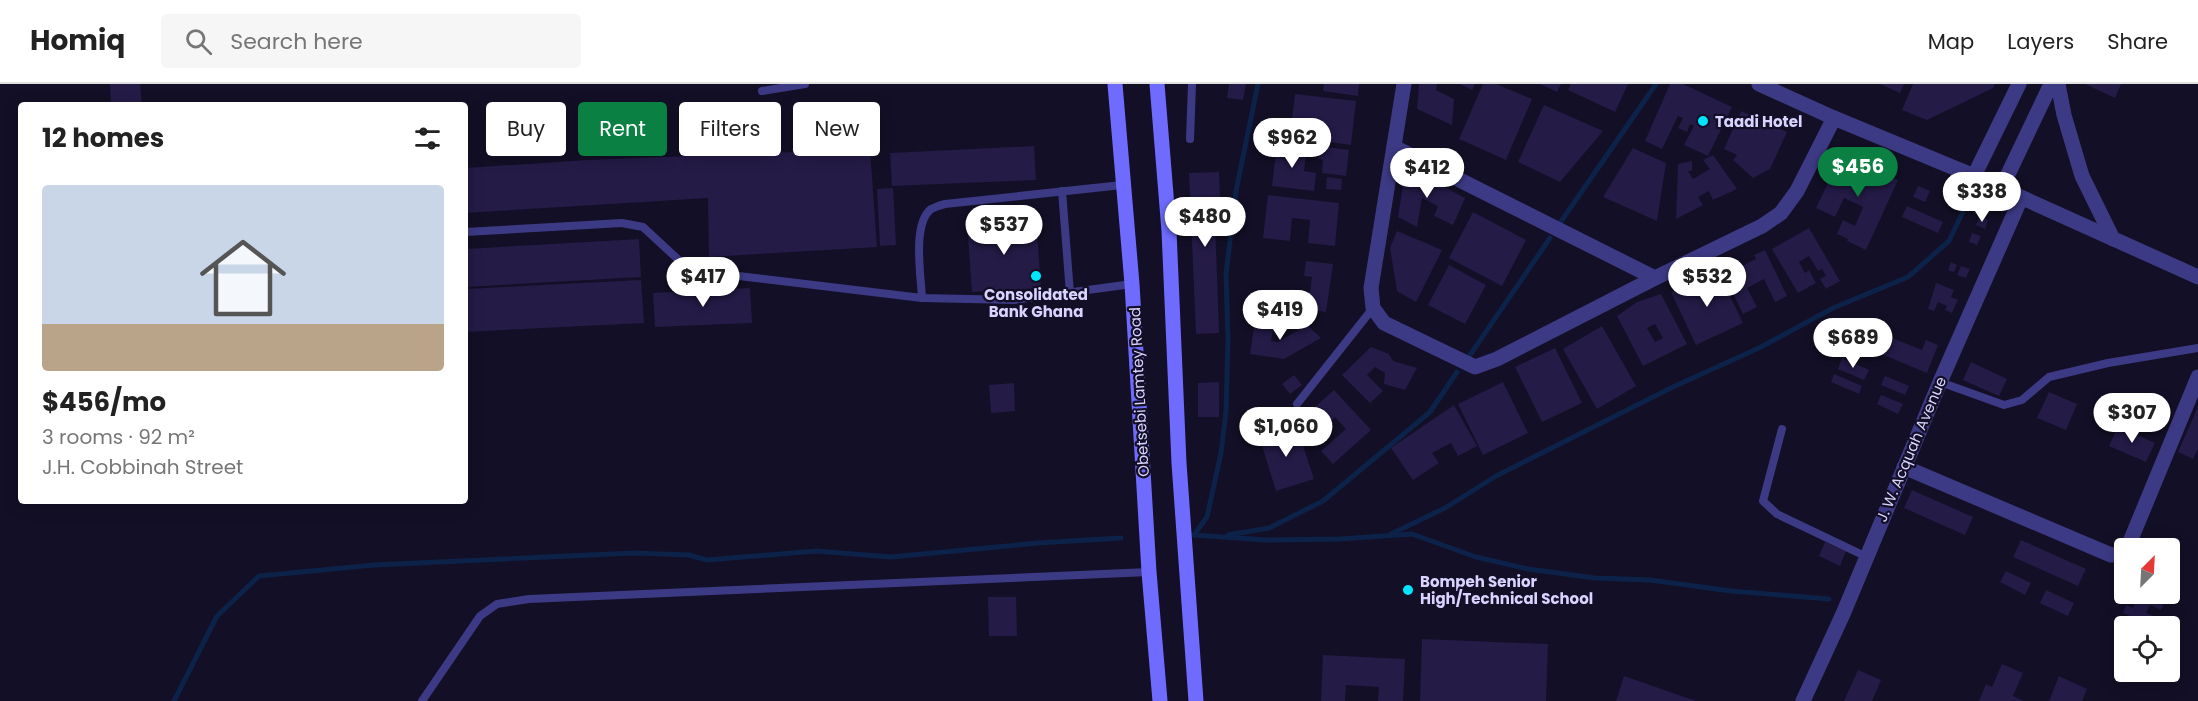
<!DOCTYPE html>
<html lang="en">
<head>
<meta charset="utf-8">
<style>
  :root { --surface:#fff; --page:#f6f6f6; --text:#222; --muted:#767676; --line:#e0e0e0; --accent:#0b8043 }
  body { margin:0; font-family:Poppins,sans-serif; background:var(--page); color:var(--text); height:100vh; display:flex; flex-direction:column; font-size:22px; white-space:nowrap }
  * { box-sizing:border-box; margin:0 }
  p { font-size:20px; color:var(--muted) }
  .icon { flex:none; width:33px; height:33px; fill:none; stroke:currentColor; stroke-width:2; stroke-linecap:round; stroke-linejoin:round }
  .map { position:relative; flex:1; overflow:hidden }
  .details { position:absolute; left:18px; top:18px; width:450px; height:402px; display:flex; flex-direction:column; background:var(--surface); border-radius:6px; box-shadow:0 3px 15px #0003 }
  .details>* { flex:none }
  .guide { position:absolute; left:486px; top:18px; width:570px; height:54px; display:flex; gap:12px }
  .needle { width:39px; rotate:24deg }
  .fabs { position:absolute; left:2114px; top:454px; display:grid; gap:12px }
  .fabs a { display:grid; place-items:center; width:66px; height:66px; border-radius:6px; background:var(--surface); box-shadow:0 3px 15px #0003; font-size:30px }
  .price { position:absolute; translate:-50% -51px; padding:0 14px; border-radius:21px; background:#fff; color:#222; font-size:20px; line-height:39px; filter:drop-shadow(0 2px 3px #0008) }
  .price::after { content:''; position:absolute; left:50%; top:36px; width:18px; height:14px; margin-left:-9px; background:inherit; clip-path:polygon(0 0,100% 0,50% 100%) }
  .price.on { background:var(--accent); color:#fff }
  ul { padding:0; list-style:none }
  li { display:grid; align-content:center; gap:12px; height:318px; padding:0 24px }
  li+li { border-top:2px solid var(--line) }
  li span { display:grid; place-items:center; height:186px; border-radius:6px; color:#555 }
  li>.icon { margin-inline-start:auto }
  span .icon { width:108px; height:108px; fill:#fffc; stroke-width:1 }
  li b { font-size:26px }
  h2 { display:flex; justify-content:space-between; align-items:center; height:72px; padding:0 24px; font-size:26px }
  .tag { padding:0 21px; border-radius:6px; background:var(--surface); box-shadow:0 3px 15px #0003; font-size:21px; line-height:54px }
  .tag.on { background:var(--accent); color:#fff }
  header { display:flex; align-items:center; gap:36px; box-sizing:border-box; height:84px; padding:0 30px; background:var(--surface); border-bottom:2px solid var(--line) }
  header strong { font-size:28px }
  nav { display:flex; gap:33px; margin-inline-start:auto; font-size:21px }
  .search { width:420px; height:54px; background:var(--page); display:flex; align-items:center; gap:15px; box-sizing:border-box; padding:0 21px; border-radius:6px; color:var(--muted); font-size:22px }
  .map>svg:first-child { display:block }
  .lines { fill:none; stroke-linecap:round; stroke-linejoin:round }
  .stream { stroke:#0c2248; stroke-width:5 }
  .building { fill:#241b47; fill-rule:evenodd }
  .lane { stroke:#3d3a85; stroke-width:8 }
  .street { stroke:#3d3a85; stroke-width:15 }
  .secondary { stroke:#6f6bff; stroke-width:15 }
  .poi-dot { fill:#00e5ff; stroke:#130f26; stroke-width:2 }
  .labels { text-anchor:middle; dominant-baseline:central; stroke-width:4.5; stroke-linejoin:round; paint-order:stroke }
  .poi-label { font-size:15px; font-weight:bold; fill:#d9d4ff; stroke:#130f26; text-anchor:start }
  .street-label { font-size:15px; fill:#d9d4ff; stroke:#130f26 }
</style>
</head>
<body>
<header>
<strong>Homiq</strong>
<div class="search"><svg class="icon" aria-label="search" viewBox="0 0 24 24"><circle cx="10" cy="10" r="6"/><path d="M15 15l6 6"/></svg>Search here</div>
<nav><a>Map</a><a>Layers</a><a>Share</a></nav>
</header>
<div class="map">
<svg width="2198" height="617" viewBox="0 0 2198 617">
  <rect width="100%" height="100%" fill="#130f26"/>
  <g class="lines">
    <g class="stream">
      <path d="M 1560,139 L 1656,0"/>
      <path d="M 1470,271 L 1550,154"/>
      <path d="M 1391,450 L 1445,424 L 1496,392 L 1673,303 L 1761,263 L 1833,224 L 1908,193 L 1949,157 L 1968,117"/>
      <path d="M 1194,451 L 1266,456 L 1340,455 L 1412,450 L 1476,473 L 1528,485 L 1595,494 L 1650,496 L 1731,507 L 1829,515"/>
      <path d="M 1194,451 L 1207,433 L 1221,369 L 1226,328 L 1228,255 L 1226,190 L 1236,107 L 1258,0"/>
      <path d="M 1228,451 L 1269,444 L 1323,417 L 1430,328 L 1457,288"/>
      <path d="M 174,617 L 217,532 L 259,492 L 374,481 L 633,469 L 689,471 L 707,476 L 816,467 L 891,473 L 1038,459 L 1121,454"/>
    </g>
  </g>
  <g class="building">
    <path d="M 110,0 L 140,0 L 142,21 L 111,21 Z"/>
    <path d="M 1229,0 L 1246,0 L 1243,16 L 1227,14 Z"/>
    <path d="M 1324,0 L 1359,0 L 1358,12 L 1323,7 Z"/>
    <path d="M 1419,0 L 1437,0 L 1436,6 L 1454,15 L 1452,41 L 1417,25 Z"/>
    <path d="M 1460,0 L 1475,0 L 1472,6 Z"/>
    <path d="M 1483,0 L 1496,0 L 1532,15 L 1506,76 L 1459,55 Z"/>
    <path d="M 1540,0 L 1561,0 L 1557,8 Z"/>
    <path d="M 1571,0 L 1628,0 L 1615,28 L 1568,6 Z"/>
    <path d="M 1670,0 L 1683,0 L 1732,23 L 1708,72 L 1684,61 L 1694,42 L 1690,40 L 1687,48 L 1678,44 L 1683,34 L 1678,32 L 1662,65 L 1645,57 Z"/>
    <path d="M 1880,0 L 1904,0 L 1900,9 Z"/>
    <path d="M 1913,0 L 1995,0 L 1993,4 L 1927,36 L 1902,26 Z"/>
    <path d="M 2085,0 L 2121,0 L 2115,14 Z"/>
    <path d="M 1295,10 L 1356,17 L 1351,61 L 1290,53 Z"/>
    <path d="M 1544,21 L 1603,47 L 1560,98 L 1518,78 Z"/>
    <path d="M 1741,27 L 1787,48 L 1770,85 L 1753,94 L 1733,76 L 1737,71 L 1724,65 Z"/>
    <path d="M 1277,59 L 1307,63 L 1304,87 L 1316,89 L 1314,107 L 1272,102 Z"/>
    <path d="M 1034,62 L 1036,96 L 892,102 L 890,69 Z"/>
    <path d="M 1319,62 L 1349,66 L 1346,92 L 1322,89 L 1323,76 L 1318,75 Z"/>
    <path d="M 1633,64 L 1666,79 L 1657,137 L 1603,113 Z"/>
    <path d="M 870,65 L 877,163 L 709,173 L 708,114 L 465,129 L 465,84 L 588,76 Z"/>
    <path d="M 1842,70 L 1898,96 L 1866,166 L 1847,157 L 1848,155 L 1837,150 L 1843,136 L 1855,142 L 1863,123 L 1844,114 L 1835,133 L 1816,124 Z"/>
    <path d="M 1713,71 L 1737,105 L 1713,116 L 1709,107 L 1698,113 L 1703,121 L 1676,135 L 1678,80 L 1692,77 L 1692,87 L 1688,87 L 1693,95 L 1710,85 L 1703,76 Z"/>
    <path d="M 1406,82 L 1465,114 L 1453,141 L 1434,132 L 1438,122 L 1422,114 L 1417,143 L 1398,133 Z"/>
    <path d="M 1219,88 L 1221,137 L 1215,137 L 1219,249 L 1196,250 L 1189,89 Z"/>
    <path d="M 1327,93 L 1342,95 L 1341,106 L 1326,105 Z"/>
    <path d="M 1918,102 L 1930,107 L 1925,118 L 1913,113 Z"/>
    <path d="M 893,104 L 896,161 L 880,162 L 877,105 Z"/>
    <path d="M 1268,111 L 1339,119 L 1335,162 L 1308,159 L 1310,136 L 1292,134 L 1290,157 L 1263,154 Z"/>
    <path d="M 1907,122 L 1943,138 L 1938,149 L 1902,133 Z"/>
    <path d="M 1473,128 L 1526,156 L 1502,202 L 1449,174 Z"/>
    <path d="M 1980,132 L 1988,136 L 1985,145 L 1976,141 Z"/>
    <path d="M 1036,135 L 1041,204 L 972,208 L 967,140 Z"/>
    <path d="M 1809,144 L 1840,197 L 1826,205 L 1820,195 L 1826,192 L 1822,185 L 1818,187 L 1809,172 L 1799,178 L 1805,189 L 1809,186 L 1816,199 L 1798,209 L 1772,165 Z"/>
    <path d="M 1397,147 L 1442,166 L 1416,218 L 1397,207 L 1390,164 Z"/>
    <path d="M 1972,149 L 1981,152 L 1977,161 L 1969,158 Z"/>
    <path d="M 639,155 L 641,193 L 465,203 L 465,165 Z"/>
    <path d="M 1765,166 L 1787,212 L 1775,218 L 1764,195 L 1747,204 L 1757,223 L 1743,230 L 1724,191 L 1756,175 L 1754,171 Z"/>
    <path d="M 1306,177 L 1333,180 L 1326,228 L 1288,222 L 1290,205 L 1310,208 L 1312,193 L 1304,192 Z"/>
    <path d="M 1951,178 L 1957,181 L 1954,188 L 1948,186 Z"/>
    <path d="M 1449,181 L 1486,201 L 1465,240 L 1428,221 Z"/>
    <path d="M 1961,182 L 1970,185 L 1966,194 L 1957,191 Z"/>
    <path d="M 1718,187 L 1743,239 L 1696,261 L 1671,208 Z"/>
    <path d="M 641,196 L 644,239 L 465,248 L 465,205 Z"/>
    <path d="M 1936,199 L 1954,206 L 1951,213 L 1958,216 L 1952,229 L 1945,226 L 1947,222 L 1938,218 L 1934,227 L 1928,225 Z"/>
    <path d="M 750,204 L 752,239 L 655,243 L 653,209 Z"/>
    <path d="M 1661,210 L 1687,260 L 1643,282 L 1617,232 L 1637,218 ZM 1655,240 L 1663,254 L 1655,258 L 1647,244 Z"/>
    <path d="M 1255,237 L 1274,240 L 1271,257 L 1278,258 L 1307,241 L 1321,254 L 1284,275 L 1250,270 Z"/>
    <path d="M 1857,240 L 1922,266 L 1926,256 L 1938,261 L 1927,289 L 1850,257 Z"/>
    <path d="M 1602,242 L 1636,302 L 1597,325 L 1563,265 Z"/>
    <path d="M 1371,263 L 1389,270 L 1393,277 L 1417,284 L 1405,306 L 1384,300 L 1385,289 L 1375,283 L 1367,291 L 1383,307 L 1370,319 L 1342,291 Z"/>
    <path d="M 1555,264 L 1582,319 L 1542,338 L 1515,283 Z"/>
    <path d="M 1842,274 L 1869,286 L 1864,296 L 1838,285 Z"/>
    <path d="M 1971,278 L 2007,295 L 1999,312 L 1963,296 Z"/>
    <path d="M 1834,290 L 1862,302 L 1859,310 L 1831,298 Z"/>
    <path d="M 1294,291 L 1302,301 L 1290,310 L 1282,300 Z"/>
    <path d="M 1885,292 L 1909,302 L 1905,311 L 1881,301 Z"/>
    <path d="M 1219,298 L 1219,333 L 1198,333 L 1198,299 Z"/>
    <path d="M 1503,298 L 1528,349 L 1483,371 L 1458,320 Z"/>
    <path d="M 1014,299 L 1015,327 L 991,329 L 989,301 Z"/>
    <path d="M 1334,306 L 1371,346 L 1333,380 L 1321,367 L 1346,345 L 1335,333 L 1321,347 L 1306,331 Z"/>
    <path d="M 2049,308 L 2077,320 L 2066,346 L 2037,334 Z"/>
    <path d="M 1881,311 L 1903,320 L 1898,330 L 1877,320 Z"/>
    <path d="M 1454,321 L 1477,362 L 1458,372 L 1451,359 L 1432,369 L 1439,379 L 1413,396 L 1391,364 Z"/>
    <path d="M 2198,323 L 2198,365 L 2193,375 L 2178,368 Z"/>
    <path d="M 1296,340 L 1314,395 L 1276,407 L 1259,352 Z"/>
    <path d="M 2118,342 L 2155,359 L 2146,378 L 2109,362 Z"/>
    <path d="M 1912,406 L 1973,433 L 1965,451 L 1904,424 Z"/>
    <path d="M 2021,456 L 2086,485 L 2078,502 L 2013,473 Z"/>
    <path d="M 1825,458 L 1846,467 L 1840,482 L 1819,472 Z"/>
    <path d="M 2006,487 L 2031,499 L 2025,511 L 2000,498 Z"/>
    <path d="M 2046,506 L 2074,519 L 2068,532 L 2040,519 Z"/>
    <path d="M 2124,510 L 2166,510 L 2167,511 L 2161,526 L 2150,521 L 2146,529 L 2155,533 L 2151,541 L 2123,529 L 2126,521 L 2133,524 L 2136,516 Z"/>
    <path d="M 988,513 L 1016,513 L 1017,552 L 989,552 Z"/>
    <path d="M 1422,555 L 1548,560 L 1546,617 L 1420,617 Z"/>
    <path d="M 1323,571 L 1405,575 L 1403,617 L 1378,617 L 1379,603 L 1346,601 L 1345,617 L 1321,617 Z"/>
    <path d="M 2002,580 L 2023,589 L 2013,612 L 2024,617 L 1979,617 L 1986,600 L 1992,603 Z"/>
    <path d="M 1858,586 L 1881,596 L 1872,617 L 1844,617 Z"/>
    <path d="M 1624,592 L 1696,617 L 1616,617 Z"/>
    <path d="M 2059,592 L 2087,605 L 2082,617 L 2049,617 Z"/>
  </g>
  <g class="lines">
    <g class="lane">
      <path d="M 762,7 L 805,0"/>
      <path d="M 1190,55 L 1192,0"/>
      <path d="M 1062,107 L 1070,209"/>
      <path d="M 465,148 L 622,139 L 643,143 L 683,180 L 705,188 L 922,214 L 1014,216 L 1132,200"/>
      <path d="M 922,214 C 921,192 912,140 931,125 C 935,123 941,121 945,120 L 1122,101"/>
      <path d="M 1940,298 L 2004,321 L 2022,316 L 2049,293 L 2108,279 L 2198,264"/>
      <path d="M 1297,320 L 1373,224"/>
      <path d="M 1782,345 L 1763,417 L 1777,430 L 1867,473"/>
      <path d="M 422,617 L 480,532 L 497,520 L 529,515 L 1149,488"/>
    </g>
    <g class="street">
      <path d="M 1404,0 L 1371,204 L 1373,224 L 1384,239 L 1475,283 L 1497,275 L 1655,194 L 1762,142 L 1781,129 L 1797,107 L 1834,34"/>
      <path d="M 1759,0 L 1834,34 L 1974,92 L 2198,193"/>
      <path d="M 2058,0 L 2064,31 L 2082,92 L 2113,155"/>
      <path d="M 1394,63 L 1655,194"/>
      <path d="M 1974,92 L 2019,0"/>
      <path d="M 2001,105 L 2051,0"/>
      <path d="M 1904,383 L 2111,471 L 2124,470"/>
      <path d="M 2127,465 L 2198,293"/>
      <path d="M 1803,617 L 1843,530 L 1940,298 L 2021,114"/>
    </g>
    <g class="secondary">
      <path d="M 1115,0 L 1132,200 L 1149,488 L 1160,617"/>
      <path d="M 1157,0 L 1169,147 L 1179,379 L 1196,617"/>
    </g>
  </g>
  <g class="poi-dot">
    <circle cx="1703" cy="37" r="6"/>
    <circle cx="1036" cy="192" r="6"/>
    <circle cx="1408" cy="506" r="6"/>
  </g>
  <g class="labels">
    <g class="poi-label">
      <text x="1715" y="37">Taadi Hotel</text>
      <text x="1036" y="210" text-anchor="middle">Consolidated<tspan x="1036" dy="17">Bank Ghana</tspan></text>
      <text x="1420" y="497">Bompeh Senior<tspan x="1420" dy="17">High/Technical School</tspan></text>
    </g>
    <g class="street-label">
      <text transform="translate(1139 308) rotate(-93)">Obetsebi Lamtey Road</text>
      <text transform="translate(1911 365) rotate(-67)">J. W. Acquah Avenue</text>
    </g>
  </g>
</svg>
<div class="fabs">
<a><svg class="needle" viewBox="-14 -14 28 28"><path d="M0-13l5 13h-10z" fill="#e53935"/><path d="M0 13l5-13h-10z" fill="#767676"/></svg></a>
<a><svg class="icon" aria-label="locate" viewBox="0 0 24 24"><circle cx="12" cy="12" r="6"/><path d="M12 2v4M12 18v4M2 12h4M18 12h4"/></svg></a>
</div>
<b class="price" style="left:1292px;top:85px">$962</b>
<b class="price on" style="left:1858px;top:114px">$456</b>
<b class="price" style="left:1427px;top:115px">$412</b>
<b class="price" style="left:1982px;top:139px">$338</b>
<b class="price" style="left:1205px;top:164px">$480</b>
<b class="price" style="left:1004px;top:172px">$537</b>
<b class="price" style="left:703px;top:224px">$417</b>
<b class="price" style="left:1707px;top:224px">$532</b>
<b class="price" style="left:1280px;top:257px">$419</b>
<b class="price" style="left:1853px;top:285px">$689</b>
<b class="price" style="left:2132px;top:360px">$307</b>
<b class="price" style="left:1286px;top:374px">$1,060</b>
<div class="guide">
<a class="tag">Buy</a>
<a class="tag on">Rent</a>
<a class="tag">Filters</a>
<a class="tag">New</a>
</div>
<section class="details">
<h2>12 homes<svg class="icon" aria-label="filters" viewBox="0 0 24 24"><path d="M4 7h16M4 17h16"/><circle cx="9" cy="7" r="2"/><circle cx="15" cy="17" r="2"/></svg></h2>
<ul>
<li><span style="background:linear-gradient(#c9d6e8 75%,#b9a48a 0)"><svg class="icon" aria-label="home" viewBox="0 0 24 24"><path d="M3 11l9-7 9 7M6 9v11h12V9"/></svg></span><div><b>$456/mo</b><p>3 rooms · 92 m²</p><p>J.H. Cobbinah Street</p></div></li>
</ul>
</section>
</div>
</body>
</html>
